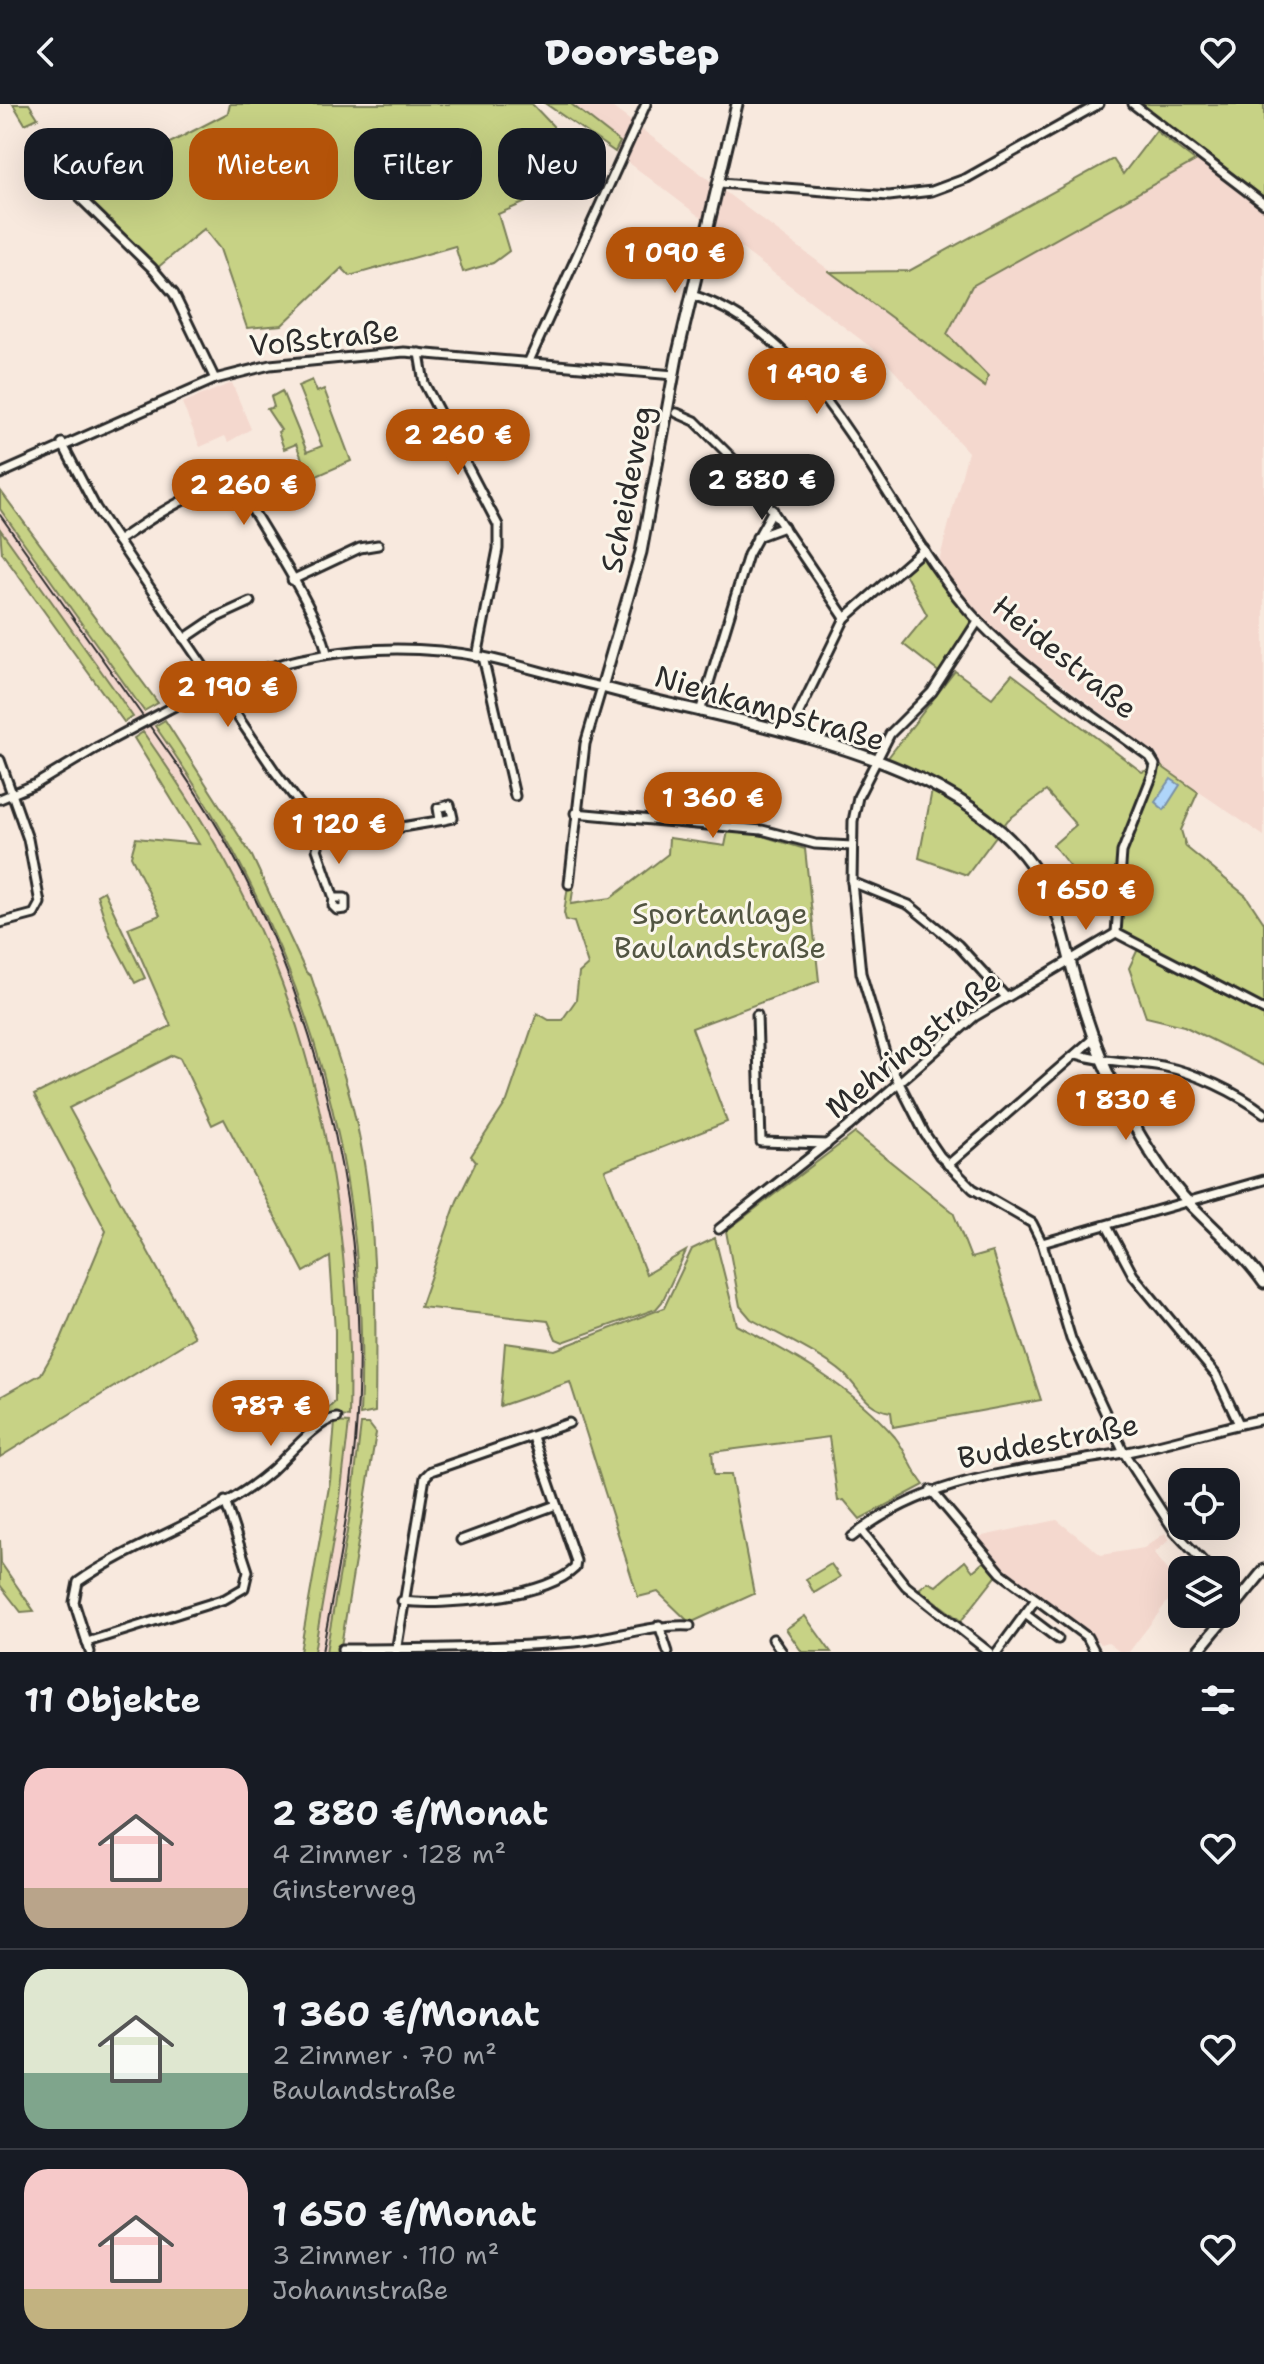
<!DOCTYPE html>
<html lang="de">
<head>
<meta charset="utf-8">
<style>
  :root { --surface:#171b24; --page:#20242c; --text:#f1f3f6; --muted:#9ea1a6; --line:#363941; --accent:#b45309 }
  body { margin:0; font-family:"Shantell Sans",sans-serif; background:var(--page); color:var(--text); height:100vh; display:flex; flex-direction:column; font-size:30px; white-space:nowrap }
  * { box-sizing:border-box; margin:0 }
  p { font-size:26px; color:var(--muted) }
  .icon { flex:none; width:44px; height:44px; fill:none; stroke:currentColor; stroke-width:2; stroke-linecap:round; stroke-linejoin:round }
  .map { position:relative; height:1548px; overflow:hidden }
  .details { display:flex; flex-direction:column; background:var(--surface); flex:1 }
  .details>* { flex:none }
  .guide { position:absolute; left:24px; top:24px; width:800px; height:72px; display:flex; gap:16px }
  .fabs { position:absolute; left:1168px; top:1364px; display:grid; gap:16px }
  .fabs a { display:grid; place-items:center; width:72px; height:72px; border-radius:16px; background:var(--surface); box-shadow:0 8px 32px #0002; font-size:40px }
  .price { position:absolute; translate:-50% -68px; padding:0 18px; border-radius:28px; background:var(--accent); color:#fff; font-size:26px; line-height:52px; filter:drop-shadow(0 2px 4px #0008) }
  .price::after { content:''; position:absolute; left:50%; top:48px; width:24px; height:18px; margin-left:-12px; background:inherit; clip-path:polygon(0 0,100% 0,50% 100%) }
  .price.current { background:#222; color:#fff }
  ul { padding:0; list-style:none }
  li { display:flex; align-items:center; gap:24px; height:200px; padding:0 24px }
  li+li { border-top:2px solid var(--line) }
  li span { display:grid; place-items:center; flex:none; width:224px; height:160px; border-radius:24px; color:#555 }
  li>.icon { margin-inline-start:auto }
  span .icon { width:96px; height:96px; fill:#fffc; stroke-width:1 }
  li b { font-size:34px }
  h2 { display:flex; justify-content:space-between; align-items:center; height:96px; padding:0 24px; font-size:34px }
  .pill { padding:0 28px; border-radius:24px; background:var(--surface); box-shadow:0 8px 32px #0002; font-size:28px; line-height:72px }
  .pill.current { background:var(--accent); color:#fff }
  header { display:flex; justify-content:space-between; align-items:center; height:104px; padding:0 24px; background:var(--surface); font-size:36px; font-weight:800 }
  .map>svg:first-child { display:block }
  .built { fill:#f4d8ce }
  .green { fill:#c7d285; stroke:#797e58; stroke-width:2 }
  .water { fill:#afd5f9; stroke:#7a91a7; stroke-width:2 }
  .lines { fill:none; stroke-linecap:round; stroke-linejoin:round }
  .street-casing { stroke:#2b2b2b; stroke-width:13 }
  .secondary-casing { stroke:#2b2b2b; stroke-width:15 }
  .street { stroke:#fbf7ec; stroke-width:7 }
  .secondary { stroke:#fbf7ec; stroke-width:9 }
  .rail { stroke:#2b2b2b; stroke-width:2 }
  .street-bridge-casing { stroke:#2b2b2b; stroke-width:13; stroke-linecap:butt }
  .street-bridge { stroke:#fbf7ec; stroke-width:7 }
  .labels { text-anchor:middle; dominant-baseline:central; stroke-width:6; stroke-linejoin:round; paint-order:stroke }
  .street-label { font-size:30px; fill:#2b2b2b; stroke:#fbf7ec }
  .park-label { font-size:30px; fill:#525542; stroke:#fbf7ec }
</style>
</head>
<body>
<header><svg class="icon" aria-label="back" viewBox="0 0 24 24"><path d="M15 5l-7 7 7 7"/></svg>Doorstep<svg class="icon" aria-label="heart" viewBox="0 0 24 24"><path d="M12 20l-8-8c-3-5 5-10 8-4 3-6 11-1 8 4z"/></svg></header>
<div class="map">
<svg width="1264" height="1548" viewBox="0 0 1264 1548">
  <rect width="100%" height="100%" fill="#f8e9de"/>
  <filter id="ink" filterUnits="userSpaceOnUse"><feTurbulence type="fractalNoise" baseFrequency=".0125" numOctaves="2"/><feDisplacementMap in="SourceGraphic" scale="16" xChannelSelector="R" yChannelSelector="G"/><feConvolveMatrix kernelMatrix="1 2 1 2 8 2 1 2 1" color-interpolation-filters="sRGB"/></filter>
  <g filter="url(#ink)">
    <g class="built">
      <path d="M 571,0 L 608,0 L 985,283 L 988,272 L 947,230 L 972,182 L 1207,50 L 1264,93 L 1264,732 L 1161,662 L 1158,651 L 1014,544 L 988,519 L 938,461 L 968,348 L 877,248 L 615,48 L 620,37 Z"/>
      <path d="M 232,279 L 251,325 L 228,338 L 225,332 L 200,343 L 182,299 Z"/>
      <path d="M 0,405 L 192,675 L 224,726 L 278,834 L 318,947 L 348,1076 L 362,1208 L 359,1340 L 351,1405 L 326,1548 L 314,1548 L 347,1338 L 348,1209 L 341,1146 L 305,949 L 266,839 L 212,733 L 181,682 L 0,425 Z"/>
      <path d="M 1057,1416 L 1101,1451 L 1144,1444 L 1165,1429 L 1169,1436 L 1154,1449 L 1180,1481 L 1129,1548 L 1120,1548 L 1107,1538 L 1101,1540 L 1007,1469 L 978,1433 Z"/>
    </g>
    <g class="green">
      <path d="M 13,0 L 29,0 L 38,14 L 25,20 Z"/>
      <path d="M 230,0 L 532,0 L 553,22 L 557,55 L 539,68 L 543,84 L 526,94 L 526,98 L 498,110 L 509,147 L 493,159 L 463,168 L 455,142 L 350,172 L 342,164 L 282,221 L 247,224 L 220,145 L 204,125 L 156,165 L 86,96 L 84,88 L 115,67 L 228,9 Z"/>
      <path d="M 546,0 L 571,0 L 620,38 L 615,48 Z"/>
      <path d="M 1142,0 L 1264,0 L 1264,93 Z"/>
      <path d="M 1156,27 L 1195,57 L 972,182 L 947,230 L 988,272 L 985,283 L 830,168 L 909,167 L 1113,55 L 1123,70 Z"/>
      <path d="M 312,276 L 317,288 L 324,285 L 351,357 L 310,375 L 296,340 L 284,345 L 278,328 L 281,326 L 267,305 L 274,303 L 271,293 L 282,287 L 307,348 L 322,342 L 298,282 Z"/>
      <path d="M 0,386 L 158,599 L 144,607 L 0,405 Z"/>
      <path d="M 0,425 L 116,588 L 133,613 L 124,618 L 2,449 Z"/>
      <path d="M 923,453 L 971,517 L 940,569 L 903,540 L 927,511 L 904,468 Z"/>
      <path d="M 955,567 L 992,594 L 1012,570 L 1142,668 L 1161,662 L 1198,688 L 1181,726 L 1186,743 L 1246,792 L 1264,819 L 1264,962 L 1184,922 L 1146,913 L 1129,864 L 1138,845 L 1120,836 L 1111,824 L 1113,807 L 1084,780 L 1053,741 L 1076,721 L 1046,687 L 1008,716 L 967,771 L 919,754 L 932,686 L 880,664 Z"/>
      <path d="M 165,616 L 252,752 L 306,868 L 311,872 C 327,920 345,968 356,1017 C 378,1115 376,1209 375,1308 L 360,1311 C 372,1058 302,828 155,622 Z"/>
      <path d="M 143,628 C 190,695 233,763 265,838 C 328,981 353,1157 349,1313 L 322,1310 L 335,1298 L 335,1227 L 330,1153 L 304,1168 L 224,1015 L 212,1021 L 180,954 L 173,951 L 69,1004 L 195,1233 L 0,1353 L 0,1293 L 41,1270 L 61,1235 L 106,1127 L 34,991 L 171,922 L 128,824 L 160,811 L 131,752 L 136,734 L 199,740 L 134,634 Z"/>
      <path d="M 728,727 L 756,730 L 805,745 L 819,877 L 692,924 L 727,1018 L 605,1066 L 646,1170 L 686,1147 L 662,1198 L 656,1205 L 563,1238 L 556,1235 L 548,1217 L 420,1203 L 457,1097 L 476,1058 L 471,1052 L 507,997 L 537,909 L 549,916 L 562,916 L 576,896 L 579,869 L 588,861 L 574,818 L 566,816 L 564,809 L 569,774 L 575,773 L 571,800 L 611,794 L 668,750 L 669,734 L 725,742 Z"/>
      <path d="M 104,787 L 145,874 L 135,879 L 110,831 L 97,791 Z"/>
      <path d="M 855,1029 L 953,1108 L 971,1154 L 992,1148 L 1041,1296 L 893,1323 L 891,1308 C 865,1304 861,1286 844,1270 C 824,1252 777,1230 751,1215 L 740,1202 L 726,1127 Z"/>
      <path d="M 715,1134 L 737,1221 C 794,1251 852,1283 895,1333 C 906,1347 912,1366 924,1381 L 860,1415 L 844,1396 L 838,1397 L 829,1333 L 712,1348 L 714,1371 L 731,1371 L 754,1490 L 690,1519 L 658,1488 L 638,1493 L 570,1278 L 500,1302 L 505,1239 L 555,1246 L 664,1204 L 692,1145 Z"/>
      <path d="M 335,1318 L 349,1319 L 339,1402 L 314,1548 L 300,1548 L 330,1377 Z"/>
      <path d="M 361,1320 L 369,1320 L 376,1329 L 340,1548 L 326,1548 L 351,1405 Z"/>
      <path d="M 0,1436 L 1,1459 L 34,1507 L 21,1508 L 0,1481 Z"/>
      <path d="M 986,1456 L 998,1470 L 961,1517 L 919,1485 L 928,1478 L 936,1482 L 965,1457 L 973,1467 Z"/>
      <path d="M 831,1460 L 840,1473 L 814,1489 L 806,1475 Z"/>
      <path d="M 805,1512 L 831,1548 L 802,1548 L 786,1525 Z"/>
    </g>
    <path class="water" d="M 1171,675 L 1180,681 L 1164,706 L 1155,698 Z"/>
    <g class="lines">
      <g class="street-casing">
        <g id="street">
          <path d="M 1133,0 L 1264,100"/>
          <path d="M 720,79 L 889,92 L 932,87 L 967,74 L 1099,0"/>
          <path d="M 81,95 L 152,164 L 174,190 L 215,275"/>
          <path d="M 692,191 C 830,234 887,421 979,518 C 1029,570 1092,610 1150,653 L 1155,661 L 1153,670 L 1122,748 L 1116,829"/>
          <path d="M 419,249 L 424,279 L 498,421 L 498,445 L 477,553"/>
          <path d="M 529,257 L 646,0"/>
          <path d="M 677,309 L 695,317 L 746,368 L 845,514"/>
          <path d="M 62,339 L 96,404 L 118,437 L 276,669 L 318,724 L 323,728 L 366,729 L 444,716 L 453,714 L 450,701 L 438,704 L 440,716"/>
          <path d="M 0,370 L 215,275 L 270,261 L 404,248 L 674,271"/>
          <path d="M 757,433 L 784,423"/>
          <path d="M 118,437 C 146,418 201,378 236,383 L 242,388 C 265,429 318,507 327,549"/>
          <path d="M 292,476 L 360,444 L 378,441"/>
          <path d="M 978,517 L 932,588 L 890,630 L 858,693 L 853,717 L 852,778 L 861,869 L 887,955 L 925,1030 L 940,1052 L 973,1085 L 1032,1119 L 1042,1139 L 1071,1235 L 1124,1349 L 1175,1428 L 1211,1466"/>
          <path d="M 184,535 L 215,514 L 250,498"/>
          <path d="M 483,553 L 515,692"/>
          <path d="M 169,605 C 267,552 373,533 483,553 C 523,561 562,575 602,583 L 585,640 L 569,780"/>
          <path d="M 700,608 L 748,451 L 773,406"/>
          <path d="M 789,629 L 845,514 L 924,445"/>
          <path d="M 0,656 L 28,735 L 40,799 L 34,810 L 0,819"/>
          <path d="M 0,695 L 36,680 L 96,644"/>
          <path d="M 575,709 L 762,726 L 815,740 L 852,742"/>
          <path d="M 323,728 L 317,745 L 334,794 L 333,802 L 337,806 L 345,805 L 345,794 L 334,794"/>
          <path d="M 852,778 L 909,801 L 958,841 L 1005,892"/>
          <path d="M 1116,829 L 1264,906"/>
          <path d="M 757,911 L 761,1038 L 827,1040"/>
          <path d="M 1076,950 C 1105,959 1133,957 1162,962 C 1196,969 1236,988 1264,1009"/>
          <path d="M 948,1061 L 1095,933"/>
          <path d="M 1107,1122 L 1133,1171 L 1216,1271 L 1239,1320"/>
          <path d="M 719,1125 L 848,1023 L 974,913 L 1116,829"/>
          <path d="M 1042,1139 L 1264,1076"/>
          <path d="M 931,1386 L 1001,1469 L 1087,1533 L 1095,1548"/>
          <path d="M 861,1426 L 906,1482 L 989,1548"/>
          <path d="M 852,1433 C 930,1370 1027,1367 1122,1349 C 1170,1340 1216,1324 1264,1315"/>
          <path d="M 461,1436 L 556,1401"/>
          <path d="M 1226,1480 L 1241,1493"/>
          <path d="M 402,1497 C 444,1502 544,1494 575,1464 L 576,1457 L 533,1333"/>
          <path d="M 1025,1510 L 1058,1535"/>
          <path d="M 659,1521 L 668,1548"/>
          <path d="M 773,1535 L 782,1548"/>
          <path d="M 87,1538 L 225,1495 L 244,1484 L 248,1467 L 225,1397"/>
          <path d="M 342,1545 C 420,1545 497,1544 575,1538 C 615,1534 650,1520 690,1522"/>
          <path d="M 90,1548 L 74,1498 L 78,1478 C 138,1436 216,1415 271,1367 C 287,1353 318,1315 337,1314"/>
          <path d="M 396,1548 L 425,1373 L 431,1367 L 569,1319"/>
          <path d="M 997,1548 L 1036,1495"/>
        </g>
      </g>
      <g class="secondary-casing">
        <g id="secondary">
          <path d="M 737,0 L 677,253 L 641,448 L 602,583 C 739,622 987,647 1051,795 C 1061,817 1066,841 1072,864 C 1084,911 1102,962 1125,1005 C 1143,1038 1164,1073 1190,1100 C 1215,1126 1243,1149 1264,1179"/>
          <path d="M 1197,1548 L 1264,1466"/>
        </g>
      </g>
      <use href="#street" class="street"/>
      <use href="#secondary" class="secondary"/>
      <path class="rail" d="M 0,411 C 41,468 81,526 122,583 C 155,630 190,676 219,726 C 325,910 373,1129 355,1340 C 349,1410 335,1479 322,1548"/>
      <g class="street-bridge-casing">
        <path id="street-bridge" d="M 96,644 L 169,605"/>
      </g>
      <use href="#street-bridge" class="street-bridge"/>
    </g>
  </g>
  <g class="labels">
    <g class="street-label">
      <text transform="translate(324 234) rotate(-6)">Voßstraße</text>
      <text transform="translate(627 385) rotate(-79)">Scheideweg</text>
      <text transform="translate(1065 553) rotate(39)">Heidestraße</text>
      <text transform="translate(770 604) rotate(16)">Nienkampstraße</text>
      <text transform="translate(913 940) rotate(-39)">Mehringstraße</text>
      <text transform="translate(1048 1337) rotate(-11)">Buddestraße</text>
    </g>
    <g class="park-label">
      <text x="720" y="809">Sportanlage<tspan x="720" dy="34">Baulandstraße</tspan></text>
    </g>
  </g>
</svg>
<div class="fabs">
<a><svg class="icon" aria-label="locate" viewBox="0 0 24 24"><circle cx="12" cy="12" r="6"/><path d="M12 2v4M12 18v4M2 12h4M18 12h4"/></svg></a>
<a><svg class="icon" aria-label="layers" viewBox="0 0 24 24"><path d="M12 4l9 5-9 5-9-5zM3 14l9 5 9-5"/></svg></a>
</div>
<b class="price" style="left:675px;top:191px">1 090 €</b>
<b class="price" style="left:817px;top:312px">1 490 €</b>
<b class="price" style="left:458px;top:373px">2 260 €</b>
<b class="price current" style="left:762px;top:418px">2 880 €</b>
<b class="price" style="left:244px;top:423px">2 260 €</b>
<b class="price" style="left:228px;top:625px">2 190 €</b>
<b class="price" style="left:713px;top:736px">1 360 €</b>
<b class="price" style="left:339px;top:762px">1 120 €</b>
<b class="price" style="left:1086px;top:828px">1 650 €</b>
<b class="price" style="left:1126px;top:1038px">1 830 €</b>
<b class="price" style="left:271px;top:1344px">787 €</b>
<div class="guide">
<a class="pill">Kaufen</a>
<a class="pill current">Mieten</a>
<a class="pill">Filter</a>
<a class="pill">Neu</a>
</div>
</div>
<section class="details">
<h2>11 Objekte<svg class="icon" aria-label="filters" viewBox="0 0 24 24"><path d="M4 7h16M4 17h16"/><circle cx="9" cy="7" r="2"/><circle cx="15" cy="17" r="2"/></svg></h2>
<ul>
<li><span style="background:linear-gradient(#f6c9c9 75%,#b9a48a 0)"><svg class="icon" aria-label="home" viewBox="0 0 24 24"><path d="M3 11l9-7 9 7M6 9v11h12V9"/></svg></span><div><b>2 880 €/Monat</b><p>4 Zimmer · 128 m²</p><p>Ginsterweg</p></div><svg class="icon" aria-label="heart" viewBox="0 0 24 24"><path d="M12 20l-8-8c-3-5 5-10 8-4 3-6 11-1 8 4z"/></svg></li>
<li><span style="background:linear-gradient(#dfe7d0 65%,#7fa58c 0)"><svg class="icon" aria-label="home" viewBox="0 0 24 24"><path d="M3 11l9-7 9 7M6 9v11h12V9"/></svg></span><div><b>1 360 €/Monat</b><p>2 Zimmer · 70 m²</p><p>Baulandstraße</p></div><svg class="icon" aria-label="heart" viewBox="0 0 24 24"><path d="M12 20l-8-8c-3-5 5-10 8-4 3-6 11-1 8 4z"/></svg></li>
<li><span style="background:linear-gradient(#f6c9c9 75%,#c2b280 0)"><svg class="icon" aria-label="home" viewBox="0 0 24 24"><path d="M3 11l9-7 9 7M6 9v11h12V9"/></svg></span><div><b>1 650 €/Monat</b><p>3 Zimmer · 110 m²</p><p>Johannstraße</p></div><svg class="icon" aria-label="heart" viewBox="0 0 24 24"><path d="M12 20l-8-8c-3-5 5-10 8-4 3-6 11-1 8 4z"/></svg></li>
</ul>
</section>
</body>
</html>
